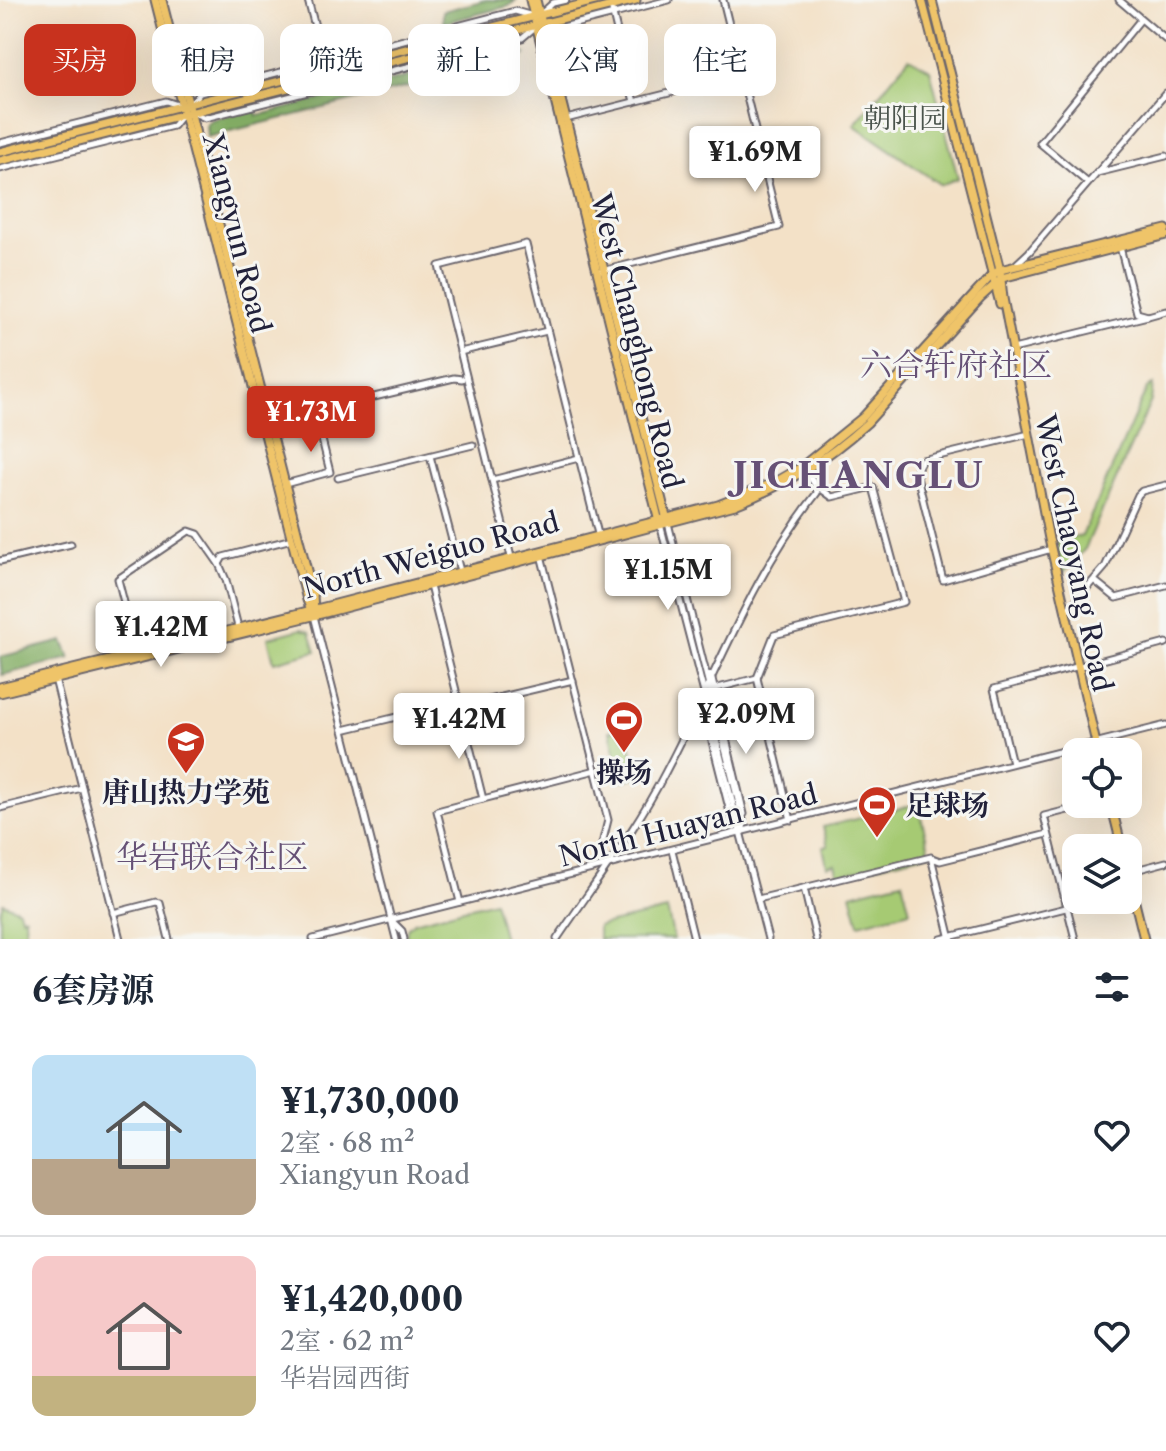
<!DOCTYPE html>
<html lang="zh">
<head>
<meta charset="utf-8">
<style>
  :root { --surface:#fff; --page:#f2f2f3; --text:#1f2937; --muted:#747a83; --line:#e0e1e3; --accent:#c8321e }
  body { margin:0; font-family:"Libre Caslon Text","Noto Serif SC",serif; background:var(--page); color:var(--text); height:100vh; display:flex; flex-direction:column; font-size:30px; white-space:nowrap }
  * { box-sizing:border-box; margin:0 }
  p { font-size:26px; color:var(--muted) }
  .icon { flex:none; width:44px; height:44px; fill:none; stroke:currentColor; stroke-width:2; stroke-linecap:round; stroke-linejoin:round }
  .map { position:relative; height:939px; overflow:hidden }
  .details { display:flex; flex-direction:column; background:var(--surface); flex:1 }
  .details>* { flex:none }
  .hud { position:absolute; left:24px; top:24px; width:1118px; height:72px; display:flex; gap:16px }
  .buttons { position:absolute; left:1062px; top:738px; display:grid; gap:16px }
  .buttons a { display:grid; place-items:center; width:80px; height:80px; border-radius:16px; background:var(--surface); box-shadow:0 8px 32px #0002; font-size:40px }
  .price { position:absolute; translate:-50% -68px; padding:0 18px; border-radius:8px; background:#fff; color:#222; font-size:26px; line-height:52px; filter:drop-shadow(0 2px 4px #0008) }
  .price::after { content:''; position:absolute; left:50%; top:48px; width:24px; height:18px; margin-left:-12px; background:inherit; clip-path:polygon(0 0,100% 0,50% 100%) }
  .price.current { background:var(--accent); color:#fff }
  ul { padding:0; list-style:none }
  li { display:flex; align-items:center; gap:24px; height:200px; padding:0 32px }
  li+li { border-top:2px solid var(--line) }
  li span { display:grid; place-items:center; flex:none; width:224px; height:160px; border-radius:16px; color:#555 }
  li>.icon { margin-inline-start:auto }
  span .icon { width:96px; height:96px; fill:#fffc; stroke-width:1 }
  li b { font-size:34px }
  h2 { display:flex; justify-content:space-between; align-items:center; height:96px; padding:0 32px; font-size:34px }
  .chip { padding:0 28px; border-radius:16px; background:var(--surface); box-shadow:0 8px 32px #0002; font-size:28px; line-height:72px }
  .chip.current { background:var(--accent); color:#fff }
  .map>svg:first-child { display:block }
  .green { fill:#a6ca73; stroke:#647657; stroke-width:2 }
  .forest { fill:#84ae65; stroke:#536850; stroke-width:2 }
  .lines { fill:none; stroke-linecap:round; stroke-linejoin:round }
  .minor-casing { stroke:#6b656c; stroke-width:9 }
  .major-casing { stroke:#6b656c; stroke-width:11 }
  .minor { stroke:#fff; stroke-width:5 }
  .major { stroke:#efc469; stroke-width:7 }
  .labels { text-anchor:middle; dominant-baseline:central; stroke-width:6; stroke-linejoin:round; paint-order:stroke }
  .park-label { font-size:28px; fill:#4a544c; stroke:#f6f6f2 }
  .street-label { font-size:28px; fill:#22223b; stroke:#f6f6f2 }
  .poi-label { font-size:28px; font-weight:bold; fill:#22223b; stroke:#f6f6f2 }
  .quarter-label { font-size:32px; fill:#665176; stroke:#f6f6f2 }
  .district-label { font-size:36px; font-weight:bold; letter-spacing:2px; fill:#665176; stroke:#f6f6f2 }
</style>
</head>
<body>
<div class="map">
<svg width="1166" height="939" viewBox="0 0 1166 939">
  <rect width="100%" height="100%" fill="#f6f6f2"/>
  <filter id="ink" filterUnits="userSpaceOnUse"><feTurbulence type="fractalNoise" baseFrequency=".0125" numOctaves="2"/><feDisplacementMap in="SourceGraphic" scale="16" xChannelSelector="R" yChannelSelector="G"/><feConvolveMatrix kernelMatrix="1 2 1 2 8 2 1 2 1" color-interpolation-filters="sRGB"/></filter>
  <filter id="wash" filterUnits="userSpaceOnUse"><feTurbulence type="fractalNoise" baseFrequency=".006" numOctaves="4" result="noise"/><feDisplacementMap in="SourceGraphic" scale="32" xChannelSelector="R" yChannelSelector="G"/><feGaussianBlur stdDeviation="1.8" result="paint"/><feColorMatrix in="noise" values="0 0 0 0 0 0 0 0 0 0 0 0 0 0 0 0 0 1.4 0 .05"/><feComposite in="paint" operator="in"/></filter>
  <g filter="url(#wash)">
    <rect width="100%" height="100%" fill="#f3e1c7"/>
    <g class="green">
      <path d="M 909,58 L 930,70 L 958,178 L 941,185 L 854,125 Z"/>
      <path d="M 1153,385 L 1151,401 L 1085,549 L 1062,574 L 1056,541 L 1082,536 L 1147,388 Z"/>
      <path d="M 301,629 L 310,632 L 316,651 L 274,662 L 268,638 Z"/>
      <path d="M 626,727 L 638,777 L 622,781 L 610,731 Z"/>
      <path d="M 918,804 L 930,853 L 838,875 L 835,864 L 827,866 L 823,847 L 828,846 L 823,827 Z"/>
      <path d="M 902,881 L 910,911 L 859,924 L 851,894 Z"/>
      <path d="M 494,901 L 504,939 L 406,939 L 407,928 L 414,922 Z"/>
      <path d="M 3,903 L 19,910 L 21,917 L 25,916 L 26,939 L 11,939 L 0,934 L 0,911 Z"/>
      <path d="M 667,910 L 674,939 L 598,939 L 598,926 Z"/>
    </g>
    <g class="forest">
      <path d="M 486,0 L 516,0 L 509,6 L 443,23 L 443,11 Z"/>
      <path d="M 517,48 L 526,54 L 520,59 L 207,137 L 206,124 L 211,120 L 255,108 L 257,116 Z"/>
      <path d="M 63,641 L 70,658 L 2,675 L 0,657 Z"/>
    </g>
  </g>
  <g filter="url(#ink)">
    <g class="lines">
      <g class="minor-casing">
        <g id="minor">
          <path d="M 308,0 L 324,61"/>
          <path d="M 1119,0 L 1166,40"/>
          <path d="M 611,6 L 634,102"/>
          <path d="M 543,12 L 553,3 L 566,0"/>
          <path d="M 542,24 L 559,28 L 669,0"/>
          <path d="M 191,103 L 200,93 L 515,11 L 533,16"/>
          <path d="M 192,112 L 205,118 L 522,38 L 535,27"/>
          <path d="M 566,119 L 741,75"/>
          <path d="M 0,143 L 166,101 L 181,106"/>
          <path d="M 0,169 L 173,126 L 181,116"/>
          <path d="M 1097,173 L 1166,156"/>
          <path d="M 1088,183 L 1040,143 L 1141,19"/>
          <path d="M 1120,247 L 1137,313 L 1148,316 L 1166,311"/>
          <path d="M 1014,266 L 1029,252 L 1166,93"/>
          <path d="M 602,271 L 779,227 L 723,0"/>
          <path d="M 1013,349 L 1148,316"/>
          <path d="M 460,352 L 547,331"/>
          <path d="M 269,422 L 454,378 L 462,379"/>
          <path d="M 1025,435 L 922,460 L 918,467 L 917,476 L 943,580 L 1048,550"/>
          <path d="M 430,456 L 460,571"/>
          <path d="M 338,478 L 473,445"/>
          <path d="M 492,480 L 579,458"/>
          <path d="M 285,484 L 330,472 L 315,411"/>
          <path d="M 668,523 L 744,824 L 742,832"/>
          <path d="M 660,524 L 768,939"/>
          <path d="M 541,555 L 608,820 L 600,852 L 608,865"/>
          <path d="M 511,557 L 439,266 L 526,244 L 598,534"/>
          <path d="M 0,561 L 71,544"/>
          <path d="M 1095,581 L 1116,598 L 1166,585"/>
          <path d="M 430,586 L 483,799 L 437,811 L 460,902"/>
          <path d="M 1065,613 L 1105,567 L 1138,495 L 1142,491 L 1166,485"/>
          <path d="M 314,616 L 396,939"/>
          <path d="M 238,627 L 226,580 L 219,564 L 223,557 L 292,539"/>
          <path d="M 137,653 L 118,579 L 189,531 L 198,534 L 219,564"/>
          <path d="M 711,675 L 744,814"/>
          <path d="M 55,679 L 120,939"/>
          <path d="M 714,689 L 757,678"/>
          <path d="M 701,698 L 734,828"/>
          <path d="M 460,707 L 573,680"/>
          <path d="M 343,730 L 459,702"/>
          <path d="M 1012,763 L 994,689 L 1166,643"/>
          <path d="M 483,799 L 596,770"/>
          <path d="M 0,808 L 82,788"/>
          <path d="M 791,820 L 757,678 L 774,635 L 904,602 L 873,487 L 832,497 L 817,486"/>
          <path d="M 672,850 L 694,939"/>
          <path d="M 932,858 L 940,861 L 1048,834"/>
          <path d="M 1128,872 L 1166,862"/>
          <path d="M 804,888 L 816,939"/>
          <path d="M 758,899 L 931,857 L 951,939"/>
          <path d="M 113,913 L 156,902 L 160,903 L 169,939"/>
          <path d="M 391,920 L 402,931 L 404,939"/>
          <path d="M 313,939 L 1166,725"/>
          <path d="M 557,939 C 594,884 636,830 666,771 C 716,676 750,578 817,493 L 816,486 L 805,470"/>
          <path d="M 941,939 L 1098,900"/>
          <path d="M 1075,939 L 1044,816 L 1092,804"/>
        </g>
      </g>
      <g class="major-casing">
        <g id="major">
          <path d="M 155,0 L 307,600 L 312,613"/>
          <path d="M 162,0 L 313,594 L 314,612"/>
          <path d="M 530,0 L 659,522"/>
          <path d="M 536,0 L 667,520"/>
          <path d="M 922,0 L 1000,304"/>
          <path d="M 932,0 L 1000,270 L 1003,298 L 1049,539 L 1098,752"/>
          <path d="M 0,152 L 599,0"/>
          <path d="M 0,161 L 636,0"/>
          <path d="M 0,687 L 324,607 L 718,505 L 775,482 L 801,467 L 863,417 L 992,275 L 1000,270 L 1166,229"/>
          <path d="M 0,693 L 325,613 L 735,505 C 787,484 825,461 867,423 L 980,298 L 1002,278 L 1166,235"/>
          <path d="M 1111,804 L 1122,848"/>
          <path d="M 1128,874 L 1144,939"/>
        </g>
      </g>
      <use href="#minor" class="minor"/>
      <use href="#major" class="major"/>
    </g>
  </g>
  <defs>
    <g id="stadium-pin" transform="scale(2)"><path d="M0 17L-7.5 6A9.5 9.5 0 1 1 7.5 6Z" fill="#c8321e" stroke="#f6f6f2"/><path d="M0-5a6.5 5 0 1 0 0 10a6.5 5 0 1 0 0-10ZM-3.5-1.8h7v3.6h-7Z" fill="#fff"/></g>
    <g id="university-pin" transform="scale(2)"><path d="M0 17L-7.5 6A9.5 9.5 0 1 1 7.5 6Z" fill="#c8321e" stroke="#f6f6f2"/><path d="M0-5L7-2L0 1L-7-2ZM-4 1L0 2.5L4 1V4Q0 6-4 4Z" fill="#fff"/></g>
  </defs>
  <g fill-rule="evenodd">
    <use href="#stadium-pin" x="624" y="720"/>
    <use href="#university-pin" x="186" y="741"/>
    <use href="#stadium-pin" x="877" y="805"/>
  </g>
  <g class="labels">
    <g class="park-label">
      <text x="905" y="118">朝阳园</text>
    </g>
    <g class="street-label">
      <text transform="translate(237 233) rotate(76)">Xiangyun Road</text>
      <text transform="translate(637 341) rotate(76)">West Changhong Road</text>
      <text transform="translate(1074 553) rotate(78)">West Chaoyang Road</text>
      <text transform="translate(431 555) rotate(-15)">North Weiguo Road</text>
      <text transform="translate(688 825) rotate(-14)">North Huayan Road</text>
    </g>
    <g class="poi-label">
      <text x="624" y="772">操场</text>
      <text x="186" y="792">唐山热力学苑</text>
      <text x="905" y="805" text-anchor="start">足球场</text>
    </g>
    <g class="quarter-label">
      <text x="956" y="364">六合轩府社区</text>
      <text x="212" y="856">华岩联合社区</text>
    </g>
    <g class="district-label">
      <text x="859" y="475">JICHANGLU</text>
    </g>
  </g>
</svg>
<div class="buttons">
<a><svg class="icon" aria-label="locate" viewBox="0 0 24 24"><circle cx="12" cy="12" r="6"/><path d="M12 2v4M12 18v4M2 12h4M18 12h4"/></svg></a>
<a><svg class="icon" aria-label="layers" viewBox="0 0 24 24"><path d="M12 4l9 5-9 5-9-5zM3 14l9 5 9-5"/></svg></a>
</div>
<b class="price" style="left:755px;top:194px">¥1.69M</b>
<b class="price current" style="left:311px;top:454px">¥1.73M</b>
<b class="price" style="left:668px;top:612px">¥1.15M</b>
<b class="price" style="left:161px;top:669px">¥1.42M</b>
<b class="price" style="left:746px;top:756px">¥2.09M</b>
<b class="price" style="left:459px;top:761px">¥1.42M</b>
<div class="hud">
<a class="chip current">买房</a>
<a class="chip">租房</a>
<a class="chip">筛选</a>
<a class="chip">新上</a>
<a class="chip">公寓</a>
<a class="chip">住宅</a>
</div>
</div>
<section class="details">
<h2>6套房源<svg class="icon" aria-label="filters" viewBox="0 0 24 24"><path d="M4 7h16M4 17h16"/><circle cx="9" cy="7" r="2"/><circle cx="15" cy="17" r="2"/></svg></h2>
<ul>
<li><span style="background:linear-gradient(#bfe0f5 65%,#b9a48a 0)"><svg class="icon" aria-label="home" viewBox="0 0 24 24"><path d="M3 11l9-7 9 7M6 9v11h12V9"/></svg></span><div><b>¥1,730,000</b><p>2室 · 68 m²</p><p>Xiangyun Road</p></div><svg class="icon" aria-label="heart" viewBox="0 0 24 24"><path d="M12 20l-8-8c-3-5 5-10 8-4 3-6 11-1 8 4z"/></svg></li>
<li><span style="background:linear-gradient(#f6c9c9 75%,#c2b280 0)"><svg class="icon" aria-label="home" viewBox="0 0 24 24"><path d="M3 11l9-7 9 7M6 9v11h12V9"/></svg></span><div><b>¥1,420,000</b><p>2室 · 62 m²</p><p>华岩园西街</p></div><svg class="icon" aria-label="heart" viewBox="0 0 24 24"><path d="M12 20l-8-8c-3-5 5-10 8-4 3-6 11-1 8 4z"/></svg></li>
</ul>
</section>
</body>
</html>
